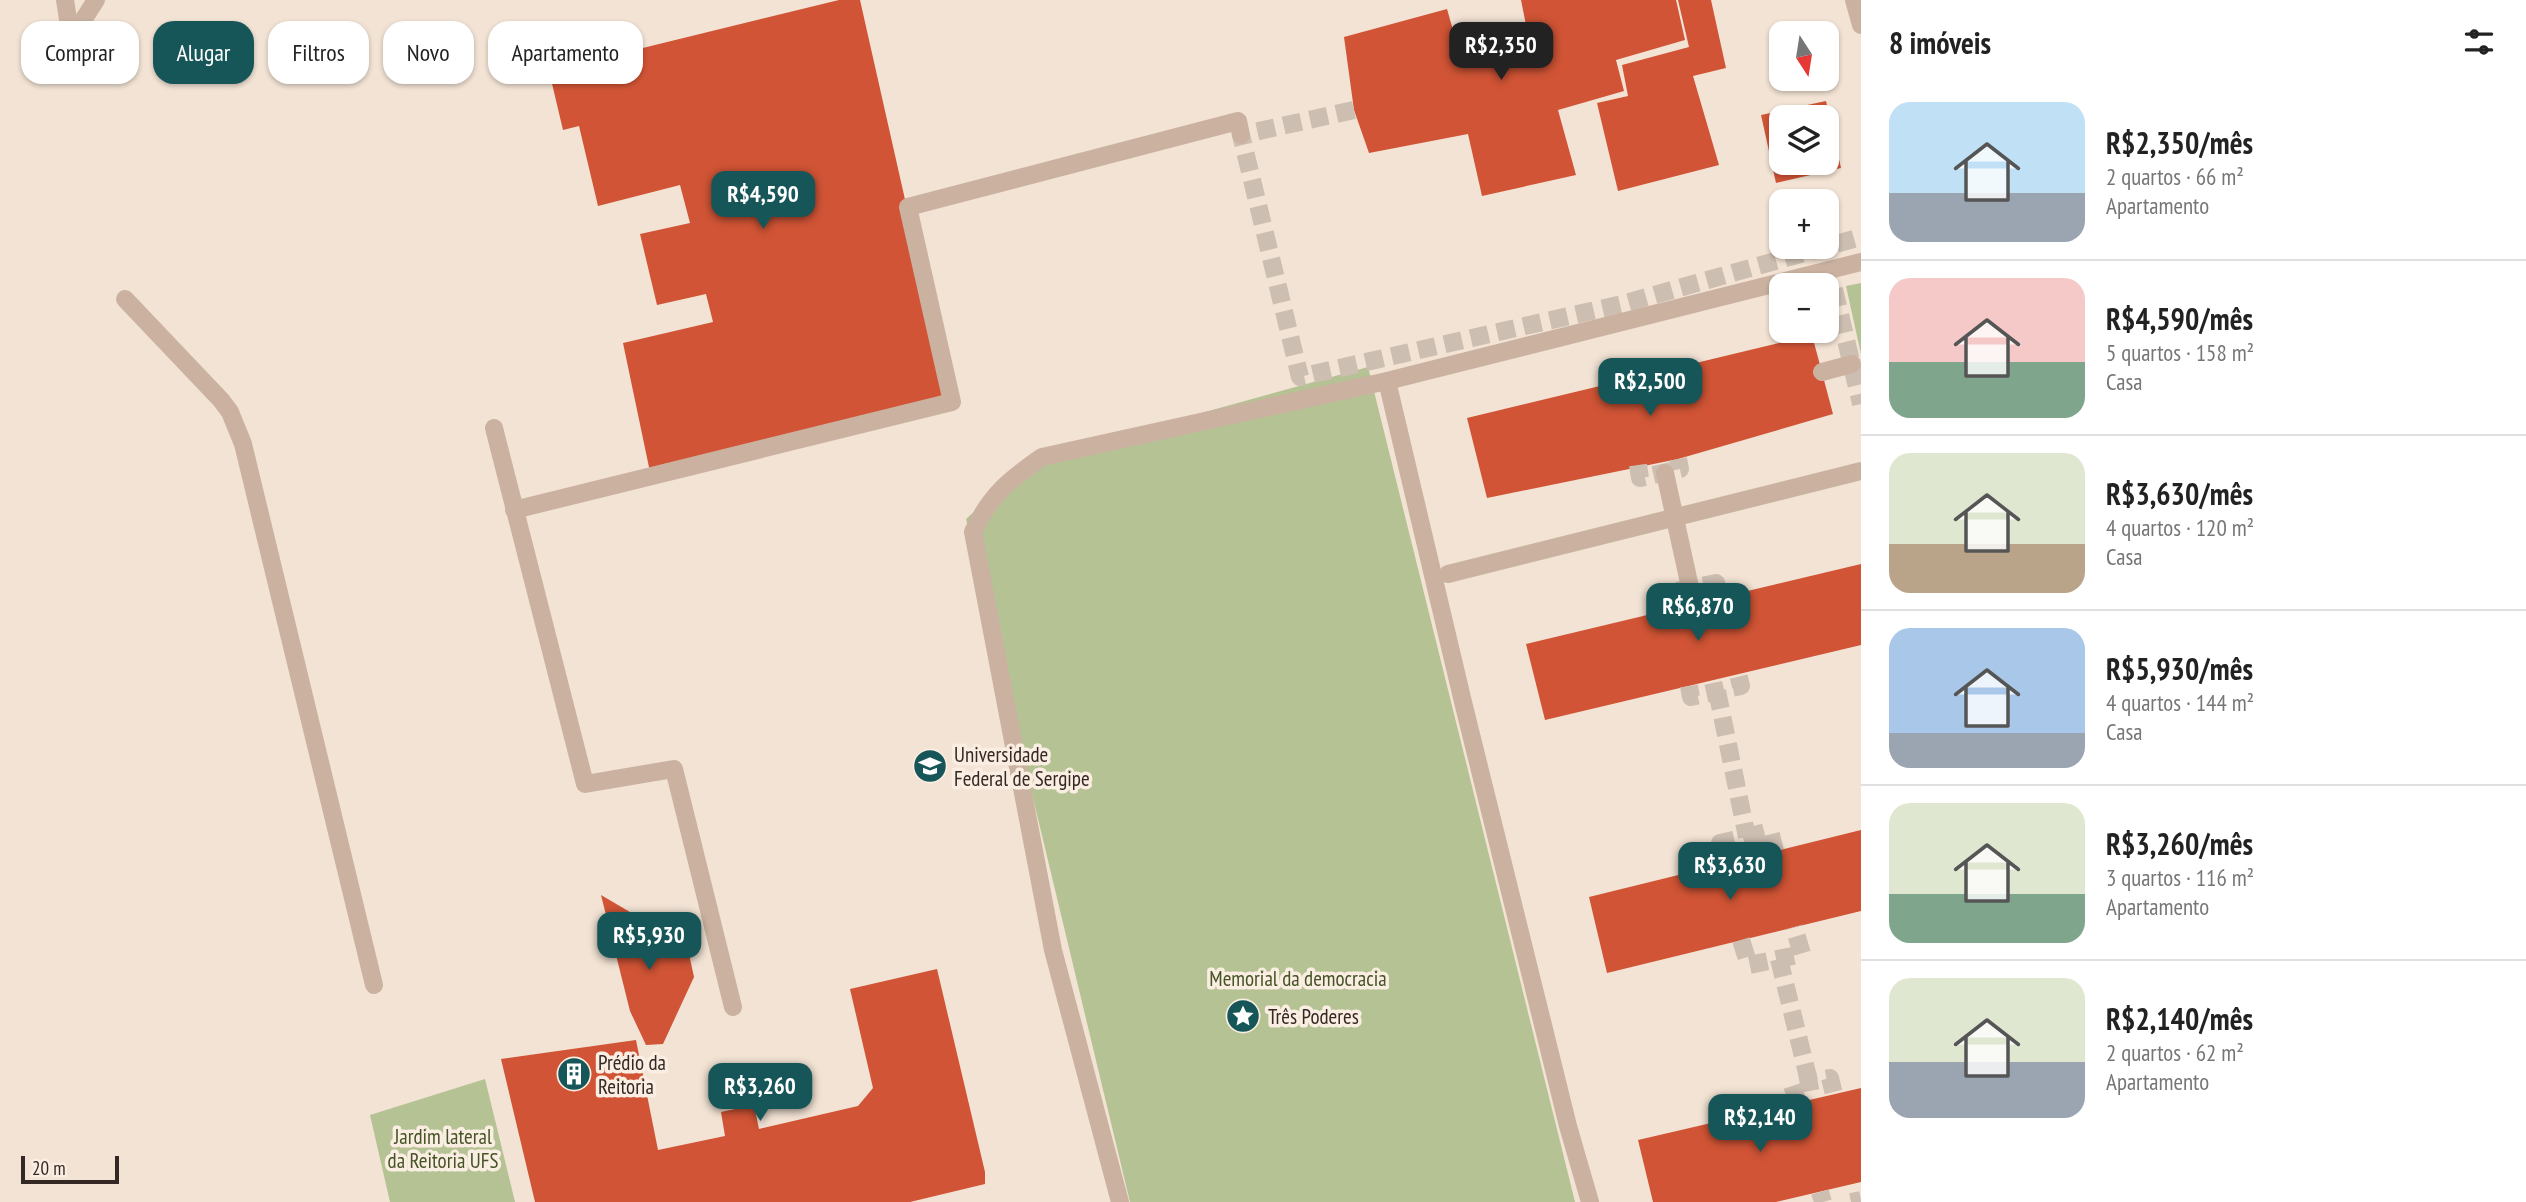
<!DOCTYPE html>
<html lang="pt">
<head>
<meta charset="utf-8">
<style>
  :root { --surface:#fff; --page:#f2f2f2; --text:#222; --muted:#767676; --line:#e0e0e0; --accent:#175658 }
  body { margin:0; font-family:"PT Sans Narrow",sans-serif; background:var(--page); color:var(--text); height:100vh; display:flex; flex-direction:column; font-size:26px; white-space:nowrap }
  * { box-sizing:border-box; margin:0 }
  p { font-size:23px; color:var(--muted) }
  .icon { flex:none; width:38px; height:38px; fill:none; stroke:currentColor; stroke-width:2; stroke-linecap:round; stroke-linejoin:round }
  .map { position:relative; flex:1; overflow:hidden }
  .details { display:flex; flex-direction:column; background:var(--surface); width:665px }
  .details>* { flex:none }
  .hud { position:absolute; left:21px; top:21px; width:665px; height:63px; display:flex; gap:14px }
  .needle { width:46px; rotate:168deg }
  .controls { position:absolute; left:1769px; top:21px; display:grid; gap:14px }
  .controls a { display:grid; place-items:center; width:70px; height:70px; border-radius:14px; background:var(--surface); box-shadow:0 2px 5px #0004; font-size:35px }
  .scale { position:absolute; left:21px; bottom:18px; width:98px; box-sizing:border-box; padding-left:7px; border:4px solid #342824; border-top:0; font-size:19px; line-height:24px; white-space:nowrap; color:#342824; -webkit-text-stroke:5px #faede1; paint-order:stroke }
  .price { position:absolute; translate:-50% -60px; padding:0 16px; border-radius:14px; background:var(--accent); color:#fff; font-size:23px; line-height:46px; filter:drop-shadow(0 2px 4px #0008) }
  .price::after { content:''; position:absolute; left:50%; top:42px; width:21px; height:16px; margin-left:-10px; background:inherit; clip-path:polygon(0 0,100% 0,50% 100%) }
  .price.current { background:#222; color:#fff }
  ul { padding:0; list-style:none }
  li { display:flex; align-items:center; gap:21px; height:175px; padding:0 28px }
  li+li { border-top:2px solid var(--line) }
  li span { display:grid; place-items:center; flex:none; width:196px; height:140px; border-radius:21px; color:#555 }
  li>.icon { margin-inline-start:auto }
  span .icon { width:84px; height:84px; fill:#fffc; stroke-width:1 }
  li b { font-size:30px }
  h2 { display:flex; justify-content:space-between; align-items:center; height:84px; padding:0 28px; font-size:30px }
  .chip { padding:0 24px; border-radius:21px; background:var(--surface); box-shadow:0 2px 5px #0004; font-size:24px; line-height:63px }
  .chip.current { background:var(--accent); color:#fff }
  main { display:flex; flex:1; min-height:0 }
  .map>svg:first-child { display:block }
  .green { fill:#b4c294 }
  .building { fill:#d05435; fill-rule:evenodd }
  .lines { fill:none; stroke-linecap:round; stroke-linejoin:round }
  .minor-tunnel { stroke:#ccbeb1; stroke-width:18; stroke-dasharray:18 9; stroke-linecap:butt }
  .minor { stroke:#cbb2a0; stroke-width:18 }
  .labels { text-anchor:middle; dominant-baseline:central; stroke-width:7; stroke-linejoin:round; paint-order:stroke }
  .poi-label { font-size:21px; fill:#342824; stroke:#faede1; text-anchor:start }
  .park-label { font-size:21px; fill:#455426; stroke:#faede1 }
</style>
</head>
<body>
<main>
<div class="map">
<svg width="1861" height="1202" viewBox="0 0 1861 1202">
  <rect width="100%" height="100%" fill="#f2e3d4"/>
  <g class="green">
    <path d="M 1861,283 L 1861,354 L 1846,286 Z"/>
    <path d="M 1368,367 L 1575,1202 L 1130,1202 L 966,519 L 1007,482 L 1042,457 Z"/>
    <path d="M 485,1079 L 515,1202 L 390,1202 L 370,1115 Z"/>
  </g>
  <g class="building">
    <path d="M 839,0 L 860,0 L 950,399 L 650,472 L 623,343 L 713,322 L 706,294 L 657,305 L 640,234 L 690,223 L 680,185 L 598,206 L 579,126 L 563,130 L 549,71 Z"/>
    <path d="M 1521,0 L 1676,0 L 1685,40 L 1616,60 L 1624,91 L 1558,110 L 1576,175 L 1482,196 L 1468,134 L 1369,153 L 1354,110 L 1344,37 L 1447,9 L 1459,51 L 1528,35 Z"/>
    <path d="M 1678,0 L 1711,0 L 1726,68 L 1693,76 L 1719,165 L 1618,191 L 1597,103 L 1628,96 L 1622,65 L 1689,47 Z"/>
    <path d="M 1826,101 L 1841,168 L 1776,183 L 1761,115 ZM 1782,117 L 1827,117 L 1827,163 L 1782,163 Z"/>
    <path d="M 1812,335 L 1833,414 L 1678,459 L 1487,498 L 1467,418 Z"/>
    <path d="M 1861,564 L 1861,645 L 1545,720 L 1526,644 Z"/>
    <path d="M 1861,830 L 1861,911 L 1607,973 L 1589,897 Z"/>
    <path d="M 601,895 L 664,932 L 689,954 L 694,977 L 663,1044 L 646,1045 L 630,1011 Z"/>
    <path d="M 937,969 L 985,1172 L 985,1184 L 910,1202 L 535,1202 L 501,1059 L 636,1040 L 658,1150 L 725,1136 L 721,1112 L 754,1105 L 759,1129 L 858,1106 L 873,1088 L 850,989 Z"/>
    <path d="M 1861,1088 L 1861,1182 L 1776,1202 L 1653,1202 L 1638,1140 Z"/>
  </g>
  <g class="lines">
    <g class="minor-tunnel">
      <path d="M 1354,110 L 1241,135 L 1300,377 L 1622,304 L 1861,237"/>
      <path d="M 1834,289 L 1861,404"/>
      <path d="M 1638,465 L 1640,478 L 1680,469 L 1678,459"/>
      <path d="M 1672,609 L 1667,593 L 1716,583 L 1720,598"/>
      <path d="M 1689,686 L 1691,697 L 1741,686 L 1738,674"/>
      <path d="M 1717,691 L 1747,837 L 1720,843 L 1724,864"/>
      <path d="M 1747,837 L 1770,831 L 1775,851"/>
      <path d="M 1741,940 L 1749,965 L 1802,954 L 1794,927"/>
      <path d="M 1779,959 L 1809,1081"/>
      <path d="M 1798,1103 L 1792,1085 L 1830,1078 L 1834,1094"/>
      <path d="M 1820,1192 L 1823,1202"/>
      <path d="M 1851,1202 L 1861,1200"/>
    </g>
    <g class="minor">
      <path d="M 65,0 L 71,39"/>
      <path d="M 1854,0 L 1861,25"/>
      <path d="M 71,39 L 96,0"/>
      <path d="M 125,299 L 221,400 L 230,412 L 243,444 L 374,985"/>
      <path d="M 1822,372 L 1852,364"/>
      <path d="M 1387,381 L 1463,702 L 1568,1126 L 1590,1202"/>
      <path d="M 494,428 L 585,784 L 674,769 L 733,1007"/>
      <path d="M 1665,473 L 1690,587"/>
      <path d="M 514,510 L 952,402 L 908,207 L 1238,121 L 1241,135"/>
      <path d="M 1448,574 L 1861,471"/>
      <path d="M 1120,1202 L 1053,950 L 973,532 C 990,495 1009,480 1042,457 L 1387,381 L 1861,262"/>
    </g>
  </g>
  <defs>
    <g id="university-disc" transform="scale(1.75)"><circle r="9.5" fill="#175658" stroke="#faede1"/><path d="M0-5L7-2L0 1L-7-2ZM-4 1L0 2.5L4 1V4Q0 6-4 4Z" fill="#fff"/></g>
    <g id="sight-disc" transform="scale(1.75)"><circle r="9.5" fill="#175658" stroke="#faede1"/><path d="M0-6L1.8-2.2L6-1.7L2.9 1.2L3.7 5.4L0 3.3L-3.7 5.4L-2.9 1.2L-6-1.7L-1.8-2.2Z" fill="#fff"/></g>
    <g id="building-disc" transform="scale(1.75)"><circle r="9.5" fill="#175658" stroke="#faede1"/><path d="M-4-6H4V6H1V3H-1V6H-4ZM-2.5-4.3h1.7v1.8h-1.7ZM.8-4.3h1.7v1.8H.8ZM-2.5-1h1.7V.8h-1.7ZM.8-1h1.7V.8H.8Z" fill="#fff"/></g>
  </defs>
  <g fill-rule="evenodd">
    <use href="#university-disc" x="930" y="766"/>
    <use href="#sight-disc" x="1243" y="1016"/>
    <use href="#building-disc" x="574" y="1074"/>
  </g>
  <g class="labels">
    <g class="poi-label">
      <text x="954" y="754">Universidade<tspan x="954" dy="24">Federal de Sergipe</tspan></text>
      <text x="1268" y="1016">Três Poderes</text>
      <text x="598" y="1062">Prédio da<tspan x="598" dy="24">Reitoria</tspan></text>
    </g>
    <g class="park-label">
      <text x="1298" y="978">Memorial da democracia</text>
      <text x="443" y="1136">Jardim lateral<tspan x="443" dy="24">da Reitoria UFS</tspan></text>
    </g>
  </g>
</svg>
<div class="controls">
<a><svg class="needle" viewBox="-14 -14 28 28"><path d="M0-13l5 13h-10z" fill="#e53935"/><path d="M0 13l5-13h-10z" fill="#767676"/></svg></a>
<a><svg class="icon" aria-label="layers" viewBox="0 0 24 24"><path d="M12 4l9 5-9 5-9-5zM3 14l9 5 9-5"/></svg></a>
<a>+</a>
<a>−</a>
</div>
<div class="scale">20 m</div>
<b class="price current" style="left:1501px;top:82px">R$2,350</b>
<b class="price" style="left:763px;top:231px">R$4,590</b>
<b class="price" style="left:1650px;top:418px">R$2,500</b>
<b class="price" style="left:1698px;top:643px">R$6,870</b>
<b class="price" style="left:1730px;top:902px">R$3,630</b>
<b class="price" style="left:649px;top:972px">R$5,930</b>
<b class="price" style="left:760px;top:1123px">R$3,260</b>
<b class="price" style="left:1760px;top:1154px">R$2,140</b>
<div class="hud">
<a class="chip">Comprar</a>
<a class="chip current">Alugar</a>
<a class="chip">Filtros</a>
<a class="chip">Novo</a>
<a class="chip">Apartamento</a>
</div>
</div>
<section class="details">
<h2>8 imóveis<svg class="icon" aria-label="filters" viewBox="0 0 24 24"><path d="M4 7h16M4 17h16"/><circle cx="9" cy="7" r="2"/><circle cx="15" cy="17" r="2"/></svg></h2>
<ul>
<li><span style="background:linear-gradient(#bfe0f5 65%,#9aa5b1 0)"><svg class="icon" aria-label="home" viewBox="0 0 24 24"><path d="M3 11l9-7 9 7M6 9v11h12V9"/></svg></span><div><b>R$2,350/mês</b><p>2 quartos · 66 m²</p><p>Apartamento</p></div></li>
<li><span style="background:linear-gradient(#f6c9c9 60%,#7fa58c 0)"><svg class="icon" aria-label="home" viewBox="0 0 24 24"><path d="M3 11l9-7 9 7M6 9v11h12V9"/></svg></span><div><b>R$4,590/mês</b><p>5 quartos · 158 m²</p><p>Casa</p></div></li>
<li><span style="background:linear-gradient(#dfe7d0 65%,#b9a48a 0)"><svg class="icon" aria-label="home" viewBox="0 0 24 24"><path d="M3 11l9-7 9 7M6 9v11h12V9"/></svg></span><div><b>R$3,630/mês</b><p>4 quartos · 120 m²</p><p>Casa</p></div></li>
<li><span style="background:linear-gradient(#a9c7e8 75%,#9aa5b1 0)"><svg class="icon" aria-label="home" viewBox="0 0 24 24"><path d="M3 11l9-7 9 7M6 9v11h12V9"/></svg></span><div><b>R$5,930/mês</b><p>4 quartos · 144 m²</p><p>Casa</p></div></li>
<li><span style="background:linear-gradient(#dfe7d0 65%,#7fa58c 0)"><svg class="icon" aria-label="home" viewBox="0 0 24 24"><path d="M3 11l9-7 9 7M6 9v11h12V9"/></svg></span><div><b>R$3,260/mês</b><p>3 quartos · 116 m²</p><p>Apartamento</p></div></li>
<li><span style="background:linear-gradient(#dfe7d0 60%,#9aa5b1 0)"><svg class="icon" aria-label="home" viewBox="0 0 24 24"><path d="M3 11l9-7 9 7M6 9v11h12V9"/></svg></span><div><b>R$2,140/mês</b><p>2 quartos · 62 m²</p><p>Apartamento</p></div></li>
</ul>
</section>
</main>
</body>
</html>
